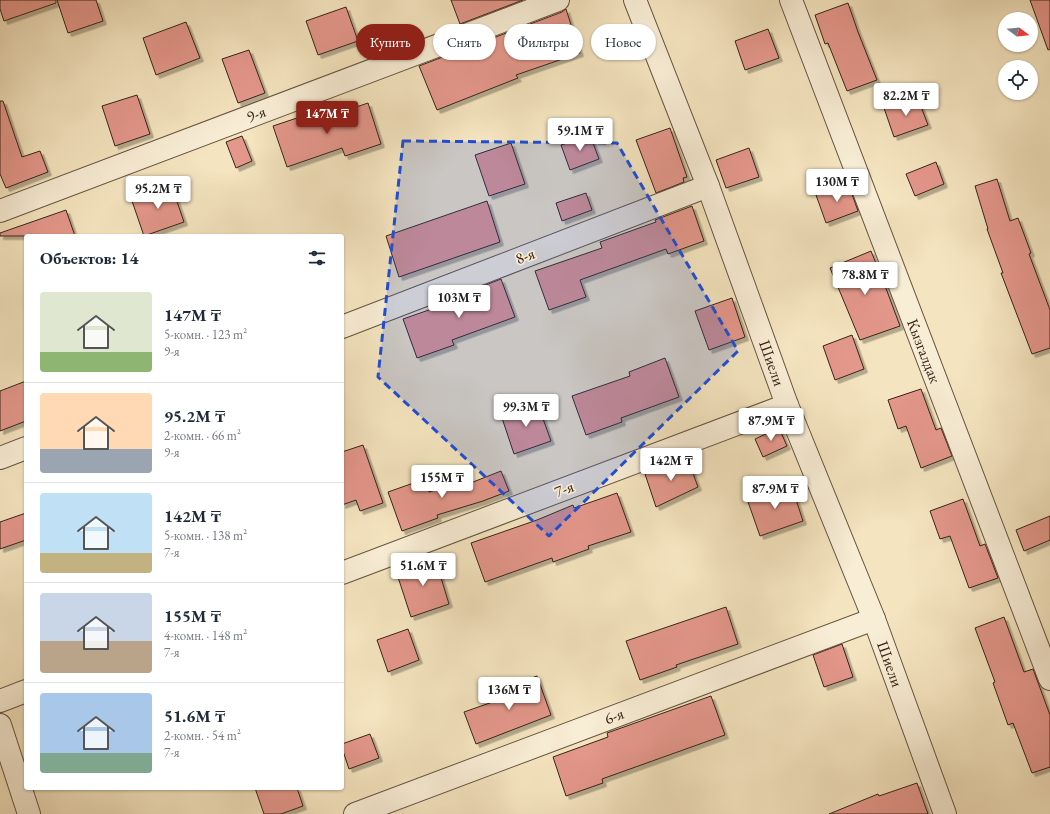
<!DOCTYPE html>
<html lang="ru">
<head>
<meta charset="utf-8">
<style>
  :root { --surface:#fff; --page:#f6f6f7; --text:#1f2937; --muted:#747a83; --line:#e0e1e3; --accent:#8f2418 }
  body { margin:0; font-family:"EB Garamond",serif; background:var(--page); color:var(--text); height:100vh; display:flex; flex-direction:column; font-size:15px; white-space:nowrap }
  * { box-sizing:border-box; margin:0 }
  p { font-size:13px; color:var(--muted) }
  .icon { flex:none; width:22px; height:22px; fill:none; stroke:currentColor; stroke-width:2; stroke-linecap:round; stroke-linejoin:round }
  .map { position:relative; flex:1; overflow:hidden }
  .panel { position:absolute; left:24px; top:234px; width:320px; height:556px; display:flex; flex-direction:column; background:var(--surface); border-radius:4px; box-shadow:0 1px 3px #0004 }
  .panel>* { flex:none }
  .banner { position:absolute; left:356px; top:24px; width:380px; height:36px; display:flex; gap:8px }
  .needle { width:26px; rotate:106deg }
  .controls { position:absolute; left:998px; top:12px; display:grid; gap:8px }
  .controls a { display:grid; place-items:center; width:40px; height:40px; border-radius:50%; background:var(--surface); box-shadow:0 1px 3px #0004; font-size:20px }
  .price { position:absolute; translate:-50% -34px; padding:0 9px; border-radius:4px; background:#fff; color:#222; font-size:13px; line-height:26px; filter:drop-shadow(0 1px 2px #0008) }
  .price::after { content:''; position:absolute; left:50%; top:24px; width:12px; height:9px; margin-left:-6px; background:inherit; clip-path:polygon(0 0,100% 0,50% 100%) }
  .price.current { background:var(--accent); color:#fff }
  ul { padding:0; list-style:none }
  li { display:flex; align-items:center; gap:12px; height:100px; padding:0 16px }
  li+li { border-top:1px solid var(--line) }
  li span { display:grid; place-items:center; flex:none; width:112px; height:80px; border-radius:4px; color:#555 }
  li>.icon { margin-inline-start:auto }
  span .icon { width:48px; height:48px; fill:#fffc; stroke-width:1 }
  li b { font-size:17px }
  h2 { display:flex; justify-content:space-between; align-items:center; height:48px; padding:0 16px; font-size:17px }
  .pill { padding:0 14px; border-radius:18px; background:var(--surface); box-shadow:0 1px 3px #0004; font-size:14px; line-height:36px }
  .pill.current { background:var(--accent); color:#fff }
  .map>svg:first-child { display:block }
  .building { fill:#e4978b; stroke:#362417; filter:url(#shadow) }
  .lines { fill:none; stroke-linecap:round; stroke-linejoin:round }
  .minor-casing { stroke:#665441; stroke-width:24 }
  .minor { stroke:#f8edd5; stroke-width:22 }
  .marked { fill:#1d4ed8; fill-opacity:0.2; stroke:#1d4ed8; stroke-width:3; stroke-dasharray:8 5; stroke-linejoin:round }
  .labels { text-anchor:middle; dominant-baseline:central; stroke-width:3.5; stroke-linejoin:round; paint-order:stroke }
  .street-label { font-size:16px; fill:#362417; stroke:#f8edd5 }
</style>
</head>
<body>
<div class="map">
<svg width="1050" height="814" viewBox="0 0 1050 814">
  <defs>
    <filter id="shadow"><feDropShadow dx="3.5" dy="3.5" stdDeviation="0" flood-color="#0004"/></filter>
  </defs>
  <rect width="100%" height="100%" fill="#f4e4bf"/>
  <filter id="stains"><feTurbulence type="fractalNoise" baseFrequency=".005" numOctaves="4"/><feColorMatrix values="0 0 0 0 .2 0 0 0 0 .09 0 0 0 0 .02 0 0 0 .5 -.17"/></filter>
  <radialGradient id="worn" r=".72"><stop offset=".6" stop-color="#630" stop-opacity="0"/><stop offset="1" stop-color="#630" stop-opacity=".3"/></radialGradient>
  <g class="building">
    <path d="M 0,0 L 56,0 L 56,3 L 4,21 L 0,9 Z"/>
    <path d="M 57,0 L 96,0 L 103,21 L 68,33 Z"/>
    <path d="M 451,0 L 523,0 L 460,24 Z"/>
    <path d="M 1030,0 L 1050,0 L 1050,49 L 1048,50 Z"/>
    <path d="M 848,3 L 858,32 L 877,80 L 847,91 L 828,43 L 825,44 L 815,15 Z"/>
    <path d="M 346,7 L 358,41 L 318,55 L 306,21 Z"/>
    <path d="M 566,9 L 580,53 L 516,75 L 518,78 L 437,110 L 419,66 L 562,12 Z"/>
    <path d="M 186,22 L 200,58 L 156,75 L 143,38 Z"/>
    <path d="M 768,29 L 779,58 L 745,70 L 735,41 Z"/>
    <path d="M 249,50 L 265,93 L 238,103 L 222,59 Z"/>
    <path d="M 137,95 L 150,134 L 115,146 L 102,106 Z"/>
    <path d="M 917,96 L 928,125 L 894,137 L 884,108 Z"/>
    <path d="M 0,101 L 3,101 L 22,157 L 40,151 L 48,172 L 6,188 L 0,174 Z"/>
    <path d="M 368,103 L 381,144 L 345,156 L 342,148 L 287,167 L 273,126 L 309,114 L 312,122 Z"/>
    <path d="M 670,128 L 687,177 L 683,178 L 684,182 L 656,193 L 636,140 Z"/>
    <path d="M 590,135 L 599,159 L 570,170 L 561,145 Z"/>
    <path d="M 242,136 L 252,161 L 236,168 L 226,142 Z"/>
    <path d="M 511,143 L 525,184 L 489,196 L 475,155 Z"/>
    <path d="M 749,148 L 759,177 L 726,188 L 716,160 Z"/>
    <path d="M 936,162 L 944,184 L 915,196 L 906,174 Z"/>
    <path d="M 997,179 L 1010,221 L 1018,218 L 1031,253 L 1029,254 L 1050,310 L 1050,348 L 1032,354 L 1001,273 L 1003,273 L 987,229 L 988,229 L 975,186 Z"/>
    <path d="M 848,183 L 858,211 L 826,223 L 816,195 Z"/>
    <path d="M 171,184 L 184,222 L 144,236 L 131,198 Z"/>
    <path d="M 586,193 L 592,210 L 562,221 L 556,203 Z"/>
    <path d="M 487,201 L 500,242 L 399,277 L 386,236 Z"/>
    <path d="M 692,206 L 704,241 L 668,254 L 666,249 L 580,280 L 586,297 L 549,310 L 535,271 L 602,248 L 600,242 L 656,222 L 655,220 Z"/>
    <path d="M 66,210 L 75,236 L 0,236 L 0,233 Z"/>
    <path d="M 871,251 L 887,291 L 900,326 L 860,340 L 830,268 Z"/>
    <path d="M 501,279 L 515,317 L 452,340 L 454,345 L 417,358 L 403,319 L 466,297 L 465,293 Z"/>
    <path d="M 732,298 L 745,337 L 709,350 L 695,311 Z"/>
    <path d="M 852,335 L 864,369 L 835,380 L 823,346 Z"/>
    <path d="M 665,358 L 679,397 L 621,418 L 622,422 L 586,435 L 572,396 L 630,376 L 629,372 Z"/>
    <path d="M 26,381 L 26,421 L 0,431 L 0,391 Z"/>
    <path d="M 921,389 L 936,430 L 941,428 L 952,456 L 921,468 L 906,426 L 898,429 L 888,400 Z"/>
    <path d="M 537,402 L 551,441 L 514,454 L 501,415 Z"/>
    <path d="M 779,428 L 787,446 L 763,457 L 755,439 Z"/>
    <path d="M 363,445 L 383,503 L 360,511 L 356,500 L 342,505 L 342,452 Z"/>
    <path d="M 688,460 L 698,487 L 656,507 L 645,474 Z"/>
    <path d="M 501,471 L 509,491 L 483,501 L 437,515 L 438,518 L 402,531 L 388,492 L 425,479 L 429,492 L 461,482 L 463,486 Z"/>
    <path d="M 791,484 L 803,521 L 760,536 L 747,499 Z"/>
    <path d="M 617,493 L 631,532 L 588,546 L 589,549 L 553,562 L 552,558 L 485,582 L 471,543 L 537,520 L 573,505 L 574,508 Z"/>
    <path d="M 963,499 L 980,546 L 985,544 L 998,578 L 969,588 L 950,536 L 940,539 L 930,511 Z"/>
    <path d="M 26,513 L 26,540 L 0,549 L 0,522 Z"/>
    <path d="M 1050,516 L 1050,540 L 1024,551 L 1016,530 Z"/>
    <path d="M 435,558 L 449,604 L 411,617 L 396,571 Z"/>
    <path d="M 726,607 L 738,644 L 676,665 L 677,667 L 640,680 L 626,641 Z"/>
    <path d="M 1004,617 L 1024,672 L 1033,669 L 1050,715 L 1050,767 L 1032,773 L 1013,723 L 1008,725 L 993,683 L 995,682 L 975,628 Z"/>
    <path d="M 408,629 L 419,660 L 388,672 L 377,640 Z"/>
    <path d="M 842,644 L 853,677 L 824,687 L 813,655 Z"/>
    <path d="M 537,676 L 551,715 L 476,744 L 464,712 L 504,698 L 500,690 Z"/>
    <path d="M 711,696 L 725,735 L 602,779 L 603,783 L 566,796 L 553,757 L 608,737 L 607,733 Z"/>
    <path d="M 370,734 L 379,758 L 349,769 L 342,748 L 342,744 Z"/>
    <path d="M 917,783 L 928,814 L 829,814 L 878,794 L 879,796 Z"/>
    <path d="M 255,788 L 297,788 L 303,806 L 281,814 L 264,814 Z"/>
  </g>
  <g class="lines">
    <g class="minor-casing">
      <g id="minor">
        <path d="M 635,0 L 708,186 L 787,405 L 874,619 L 945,814"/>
        <path d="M 791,0 L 1050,679"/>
        <path d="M 0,211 L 558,0"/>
        <path d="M 342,327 L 708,186"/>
        <path d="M 0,458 L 26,448"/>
        <path d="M 342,573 L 787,405"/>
        <path d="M 0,701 L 26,691"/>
        <path d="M 0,725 L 29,814"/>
        <path d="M 355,814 L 874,619"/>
      </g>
    </g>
    <use href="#minor" class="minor"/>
  </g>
  <path class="marked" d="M 403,141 L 617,143 L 738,351 L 549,536 L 378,377 Z"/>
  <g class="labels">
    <g class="street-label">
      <text transform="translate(256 114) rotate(-21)">9-я</text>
      <text transform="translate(525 256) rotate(-21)">8-я</text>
      <text transform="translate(924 351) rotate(69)">Кызгалдак</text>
      <text transform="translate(772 363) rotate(70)">Шиели</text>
      <text transform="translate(564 489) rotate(-21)">7-я</text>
      <text transform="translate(890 664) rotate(70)">Шиели</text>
      <text transform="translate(614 716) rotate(-21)">6-я</text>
    </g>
  </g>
  <rect width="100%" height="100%" filter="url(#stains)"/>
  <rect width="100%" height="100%" fill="url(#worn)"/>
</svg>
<div class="controls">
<a><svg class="needle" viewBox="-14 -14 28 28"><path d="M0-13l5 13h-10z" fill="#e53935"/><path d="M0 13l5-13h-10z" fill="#747a83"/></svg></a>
<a><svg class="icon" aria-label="locate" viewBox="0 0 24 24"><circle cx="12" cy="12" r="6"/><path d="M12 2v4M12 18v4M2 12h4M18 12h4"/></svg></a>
</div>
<b class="price" style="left:906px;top:117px">82.2M ₸</b>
<b class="price current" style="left:327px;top:135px">147M ₸</b>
<b class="price" style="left:580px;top:152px">59.1M ₸</b>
<b class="price" style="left:837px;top:203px">130M ₸</b>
<b class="price" style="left:158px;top:210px">95.2M ₸</b>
<b class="price" style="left:865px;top:296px">78.8M ₸</b>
<b class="price" style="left:459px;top:319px">103M ₸</b>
<b class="price" style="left:526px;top:428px">99.3M ₸</b>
<b class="price" style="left:771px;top:442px">87.9M ₸</b>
<b class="price" style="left:671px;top:482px">142M ₸</b>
<b class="price" style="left:442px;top:499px">155M ₸</b>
<b class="price" style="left:775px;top:510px">87.9M ₸</b>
<b class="price" style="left:423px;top:587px">51.6M ₸</b>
<b class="price" style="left:509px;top:711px">136M ₸</b>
<div class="banner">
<a class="pill current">Купить</a>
<a class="pill">Снять</a>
<a class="pill">Фильтры</a>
<a class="pill">Новое</a>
</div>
<section class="panel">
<h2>Объектов: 14<svg class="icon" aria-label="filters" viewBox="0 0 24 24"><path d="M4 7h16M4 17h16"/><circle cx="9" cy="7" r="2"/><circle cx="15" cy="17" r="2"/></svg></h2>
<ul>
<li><span style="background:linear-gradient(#dfe7d0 75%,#8fb573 0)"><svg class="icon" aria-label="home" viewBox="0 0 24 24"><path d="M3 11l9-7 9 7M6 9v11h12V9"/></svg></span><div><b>147M ₸</b><p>5-комн. · 123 m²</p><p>9-я</p></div></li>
<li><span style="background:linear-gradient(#ffd9b3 70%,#9aa5b1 0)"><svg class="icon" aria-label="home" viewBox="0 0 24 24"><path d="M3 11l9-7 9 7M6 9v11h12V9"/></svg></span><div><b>95.2M ₸</b><p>2-комн. · 66 m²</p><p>9-я</p></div></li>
<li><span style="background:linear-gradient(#bfe0f5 75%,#c2b280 0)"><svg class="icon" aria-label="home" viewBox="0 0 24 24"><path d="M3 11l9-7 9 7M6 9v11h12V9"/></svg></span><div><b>142M ₸</b><p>5-комн. · 138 m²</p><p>7-я</p></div></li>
<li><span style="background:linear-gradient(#c9d6e8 60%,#b9a48a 0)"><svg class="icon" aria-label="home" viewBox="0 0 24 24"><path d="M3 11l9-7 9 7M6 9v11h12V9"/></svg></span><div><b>155M ₸</b><p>4-комн. · 148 m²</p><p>7-я</p></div></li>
<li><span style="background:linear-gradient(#a9c7e8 75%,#7fa58c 0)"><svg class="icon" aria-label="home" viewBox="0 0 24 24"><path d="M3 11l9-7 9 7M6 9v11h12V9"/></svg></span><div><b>51.6M ₸</b><p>2-комн. · 54 m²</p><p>7-я</p></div></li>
</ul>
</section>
</div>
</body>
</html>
